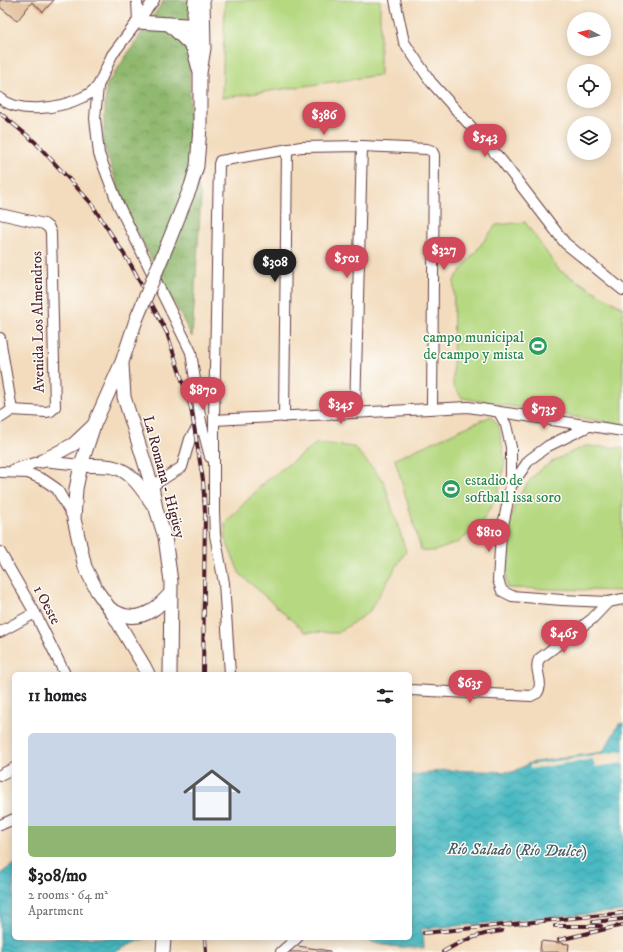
<!DOCTYPE html>
<html lang="en">
<head>
<meta charset="utf-8">
<style>
  :root { --surface:#fff; --page:#f6f6f6; --text:#202124; --muted:#757577; --accent:#d1495b }
  body { margin:0; font-family:"IM FELL DW Pica",serif; background:var(--page); color:var(--text); height:100vh; display:flex; flex-direction:column; font-size:15px; white-space:nowrap }
  * { box-sizing:border-box; margin:0 }
  p { font-size:13px; color:var(--muted) }
  .icon { flex:none; width:22px; height:22px; fill:none; stroke:currentColor; stroke-width:2; stroke-linecap:round; stroke-linejoin:round }
  .map { position:relative; flex:1; overflow:hidden }
  .drawer { position:absolute; left:12px; top:672px; width:400px; height:268px; display:flex; flex-direction:column; background:var(--surface); border-radius:6px; box-shadow:0 2px 10px #0003 }
  .drawer>* { flex:none }
  .needle { width:26px; rotate:277deg }
  .tools { position:absolute; left:567px; top:12px; display:grid; gap:8px }
  .tools a { display:grid; place-items:center; width:44px; height:44px; border-radius:50%; background:var(--surface); box-shadow:0 2px 10px #0003; font-size:20px }
  .price { position:absolute; translate:-50% -34px; padding:0 9px; border-radius:14px; background:var(--accent); color:#fff; font-size:13px; line-height:26px; filter:drop-shadow(0 1px 2px #0008) }
  .price::after { content:''; position:absolute; left:50%; top:24px; width:12px; height:9px; margin-left:-6px; background:inherit; clip-path:polygon(0 0,100% 0,50% 100%) }
  .price.selected { background:#222; color:#fff }
  ul { padding:0; list-style:none }
  li { display:grid; align-content:center; gap:8px; height:212px; padding:0 16px }
  li span { display:grid; place-items:center; height:124px; border-radius:6px; color:#555 }
  li>.icon { margin-inline-start:auto }
  span .icon { width:72px; height:72px; fill:#fffc; stroke-width:1 }
  li b { font-size:17px }
  h2 { display:flex; justify-content:space-between; align-items:center; height:48px; padding:0 16px; font-size:17px }
  .map>svg:first-child { display:block }
  .green { fill:#b5d880; stroke:#807c56 }
  .forest { fill:url(#forest-crowns); stroke:#6d6c4c }
  .water { fill:url(#water-waves); stroke:#4a6c76 }
  .pier { fill:#f3dcbd }
  .building { fill:#e0b88e }
  .lines { fill:none; stroke-linecap:round; stroke-linejoin:round }
  .minor-casing { stroke:#633b41; stroke-width:12 }
  .major-casing { stroke:#633b41; stroke-width:15 }
  .minor { stroke:#fff; stroke-width:10 }
  .major { stroke:#fff; stroke-width:13 }
  .rail-casing { stroke:#4a1f2b; stroke-width:4 }
  .rail { stroke:#fdfcf7; stroke-width:2.5; stroke-dasharray:8; stroke-linecap:butt }
  .major-bridge-casing { stroke:#633b41; stroke-width:15; stroke-linecap:butt }
  .major-bridge { stroke:#fff; stroke-width:13 }
  .labels { text-anchor:middle; dominant-baseline:central; stroke-width:3; stroke-linejoin:round; paint-order:stroke }
  .street-label { font-size:15px; fill:#4a1f2b; stroke:#fdfcf7 }
  .leisure-label { font-size:15px; fill:#27864d; stroke:#fdfcf7; text-anchor:end }
  .water-label { font-size:16px; font-style:italic; fill:#4a5d67; stroke:#fdfcf7 }
</style>
</head>
<body>
<div class="map">
<svg width="623" height="952" viewBox="0 0 623 952">
  <defs>
    <pattern id="forest-crowns" width="20" height="18" patternUnits="userSpaceOnUse"><rect width="20" height="18" fill="#90b86e"/><path d="M2 6a3 3 0 1 1 6 0M12 15a3 3 0 1 1 6 0" fill="none" stroke="#78955b"/></pattern>
    <pattern id="water-waves" width="16" height="10" patternUnits="userSpaceOnUse"><rect width="16" height="10" fill="#4ab9c2"/><path d="M0 5q4-4 8 0t8 0" fill="none" stroke="#40969e"/></pattern>
  </defs>
  <rect width="100%" height="100%" fill="#fdfcf7"/>
  <filter id="ink" filterUnits="userSpaceOnUse"><feTurbulence type="fractalNoise" baseFrequency=".025" numOctaves="2"/><feDisplacementMap in="SourceGraphic" scale="8" xChannelSelector="R" yChannelSelector="G"/><feConvolveMatrix kernelMatrix="1 2 1 2 8 2 1 2 1" color-interpolation-filters="sRGB"/></filter>
  <filter id="wash" filterUnits="userSpaceOnUse"><feTurbulence type="fractalNoise" baseFrequency=".012" numOctaves="4" result="noise"/><feDisplacementMap in="SourceGraphic" scale="16" xChannelSelector="R" yChannelSelector="G"/><feGaussianBlur stdDeviation="0.9" result="paint"/><feColorMatrix in="noise" values="0 0 0 0 0 0 0 0 0 0 0 0 0 0 0 0 0 1.4 0 .05"/><feComposite in="paint" operator="in"/></filter>
  <g filter="url(#wash)">
    <rect width="100%" height="100%" fill="#f3dcbd"/>
    <g class="green">
      <path d="M 225,0 L 380,0 L 380,75 L 222,98 Z"/>
      <path d="M 525,222 L 559,270 L 623,308 L 623,425 L 462,398 L 453,385 L 454,280 L 496,225 Z"/>
      <path d="M 491,416 L 499,427 L 505,461 L 497,497 L 480,525 L 459,542 L 435,551 L 421,550 L 395,459 Z"/>
      <path d="M 317,443 L 354,447 L 383,480 L 406,551 L 369,612 L 338,633 L 305,632 L 240,574 L 225,539 L 225,523 L 266,481 Z"/>
      <path d="M 586,446 L 623,448 L 623,591 L 507,588 C 506,579 505,569 505,560 C 505,532 513,498 533,477 C 546,462 568,454 586,446 Z"/>
    </g>
    <path class="forest" d="M 164,0 L 189,0 L 190,157 L 201,197 L 192,337 L 125,208 L 103,143 L 106,86 Z"/>
    <g class="water">
      <path d="M 623,723 L 623,911 L 422,929 L 420,930 L 423,932 L 424,948 C 409,948 376,947 364,938 L 410,938 L 410,776 L 444,770 L 513,772 L 530,763 L 603,752 L 619,724 Z"/>
      <path d="M 14,864 L 14,938 L 147,938 L 129,945 L 115,952 L 0,952 L 0,874 Z"/>
    </g>
    <path class="pier" d="M 623,751 L 623,763 L 595,767 L 593,759 L 530,769 L 530,765 Z"/>
    <g id="blocks">
      <g class="building">
        <path d="M 0,0 L 54,0 L 43,12 L 32,2 L 17,21 L 0,7 Z"/>
        <path d="M 541,941 L 569,944 L 568,952 L 540,952 Z"/>
        <path d="M 291,945 L 330,951 L 330,952 L 290,952 Z"/>
      </g>
    </g>
  </g>
  <g filter="url(#ink)">
    <use href="#blocks" fill-opacity="0" stroke="#633b41" stroke-width="1"/>
    <g class="lines">
      <g class="minor-casing">
        <g id="minor">
          <path d="M 137,0 L 138,22"/>
          <path d="M 154,0 L 112,55 L 98,86 L 95,118 L 99,154 L 118,204 L 191,352 L 201,422 L 210,457"/>
          <path d="M 395,0 L 404,42 L 431,82 L 502,161 L 565,243 L 623,290"/>
          <path d="M 0,98 C 20,115 61,108 83,97 C 89,95 94,90 98,86"/>
          <path d="M 0,214 L 44,224 L 49,228 L 51,233 L 55,407 L 51,411 L 46,412 L 12,410 L 0,418"/>
          <path d="M 0,338 L 12,410"/>
          <path d="M 355,412 L 362,146"/>
          <path d="M 499,412 L 506,425 L 511,447 L 511,486"/>
          <path d="M 284,417 L 287,149"/>
          <path d="M 214,420 L 468,407 L 623,431"/>
          <path d="M 589,426 L 548,446 L 529,460 L 511,486 L 501,535 L 498,580 L 502,591 L 512,596 L 562,600 L 608,602 L 623,599"/>
          <path d="M 14,469 L 42,461 L 81,465"/>
          <path d="M 1,472 L 28,473 L 44,480 L 57,489 L 74,519"/>
          <path d="M 152,486 L 182,467 L 190,439 L 201,422"/>
          <path d="M 0,552 L 35,613 L 65,674"/>
          <path d="M 0,632 L 35,613"/>
          <path d="M 230,674 L 224,583 L 215,535 L 214,511 L 214,420 L 219,164 L 220,161 L 301,147 L 362,146 L 427,149 L 432,151 L 434,155 L 432,408"/>
          <path d="M 410,690 L 531,696 L 537,693 C 545,682 533,670 539,659 L 592,619 L 608,602"/>
          <path d="M 0,775 L 14,768"/>
          <path d="M 0,825 L 14,819"/>
          <path d="M 281,952 L 297,938"/>
        </g>
      </g>
      <g class="major-casing">
        <g id="major">
          <path d="M 195,0 L 193,26 L 193,47 L 199,69"/>
          <path d="M 138,22 L 201,26"/>
          <path d="M 169,24 L 193,47"/>
          <path d="M 168,243 L 191,186 L 197,166 L 200,127 L 200,73 L 204,48 L 203,0"/>
          <path d="M 136,320 L 122,362 L 94,425 L 81,465 L 76,489 L 74,519 L 85,567 L 97,591 L 110,609 L 144,666 L 148,674"/>
          <path d="M 122,364 L 124,397 L 152,486 L 156,509 L 165,537 L 171,582 L 170,674"/>
          <path d="M 42,461 L 74,444 L 93,426"/>
          <path d="M 81,465 C 91,466 103,465 113,467 C 132,471 143,491 154,506"/>
          <path d="M 110,609 C 115,611 122,616 128,616 C 146,619 159,606 170,594"/>
          <path d="M 163,952 L 164,938"/>
        </g>
      </g>
      <use href="#minor" class="minor"/>
      <use href="#major" class="major"/>
      <g class="rail-casing">
        <g id="rail">
          <path d="M 0,113 L 35,142 L 91,203 L 131,265 L 167,333 L 191,408 L 203,480 L 205,512 L 203,674"/>
          <path d="M 593,922 L 623,919"/>
          <path d="M 555,926 L 601,926"/>
          <path d="M 424,933 L 623,913"/>
          <path d="M 205,938 L 206,952"/>
          <path d="M 559,940 L 623,925"/>
          <path d="M 443,952 C 461,941 480,933 502,931"/>
        </g>
      </g>
      <use href="#rail" class="rail"/>
      <g class="major-bridge-casing">
        <path id="major-bridge" d="M 136,320 L 168,243"/>
      </g>
      <use href="#major-bridge" class="major-bridge"/>
    </g>
  </g>
  <defs>
    <g id="stadium-disc" transform="scale(1)"><circle r="9.5" fill="#2e9e5b" stroke="#fdfcf7"/><path d="M0-5a6.5 5 0 1 0 0 10a6.5 5 0 1 0 0-10ZM-3.5-1.8h7v3.6h-7Z" fill="#fff"/></g>
  </defs>
  <g fill-rule="evenodd">
    <use href="#stadium-disc" x="538" y="346"/>
    <use href="#stadium-disc" x="451" y="489"/>
  </g>
  <g class="labels">
    <g class="street-label">
      <text transform="translate(38 322) rotate(-91)">Avenida Los Almendros</text>
      <text transform="translate(164 477) rotate(75)">La Romana - Higüey</text>
      <text transform="translate(47 605) rotate(62)">1 Oeste</text>
    </g>
    <g class="leisure-label">
      <text x="524" y="337">campo municipal<tspan x="524" dy="17">de campo y mista</tspan></text>
      <text x="465" y="480" text-anchor="start">estadio de<tspan x="465" dy="17">softball issa soro</tspan></text>
    </g>
    <g class="water-label">
      <text transform="translate(517 850) rotate(1)">Río Salado (Río Dulce)</text>
    </g>
  </g>
</svg>
<div class="tools">
<a><svg class="needle" viewBox="-14 -14 28 28"><path d="M0-13l5 13h-10z" fill="#e53935"/><path d="M0 13l5-13h-10z" fill="#757577"/></svg></a>
<a><svg class="icon" aria-label="locate" viewBox="0 0 24 24"><circle cx="12" cy="12" r="6"/><path d="M12 2v4M12 18v4M2 12h4M18 12h4"/></svg></a>
<a><svg class="icon" aria-label="layers" viewBox="0 0 24 24"><path d="M12 4l9 5-9 5-9-5zM3 14l9 5 9-5"/></svg></a>
</div>
<b class="price" style="left:324px;top:136px">$386</b>
<b class="price" style="left:485px;top:158px">$543</b>
<b class="price" style="left:444px;top:271px">$327</b>
<b class="price" style="left:347px;top:279px">$501</b>
<b class="price selected" style="left:275px;top:283px">$308</b>
<b class="price" style="left:203px;top:411px">$870</b>
<b class="price" style="left:341px;top:425px">$345</b>
<b class="price" style="left:544px;top:430px">$735</b>
<b class="price" style="left:489px;top:553px">$810</b>
<b class="price" style="left:564px;top:654px">$465</b>
<b class="price" style="left:470px;top:704px">$635</b>
<section class="drawer">
<h2>11 homes<svg class="icon" aria-label="filters" viewBox="0 0 24 24"><path d="M4 7h16M4 17h16"/><circle cx="9" cy="7" r="2"/><circle cx="15" cy="17" r="2"/></svg></h2>
<ul>
<li><span style="background:linear-gradient(#c9d6e8 75%,#8fb573 0)"><svg class="icon" aria-label="home" viewBox="0 0 24 24"><path d="M3 11l9-7 9 7M6 9v11h12V9"/></svg></span><div><b>$308/mo</b><p>2 rooms · 64 m²</p><p>Apartment</p></div></li>
</ul>
</section>
</div>
</body>
</html>
